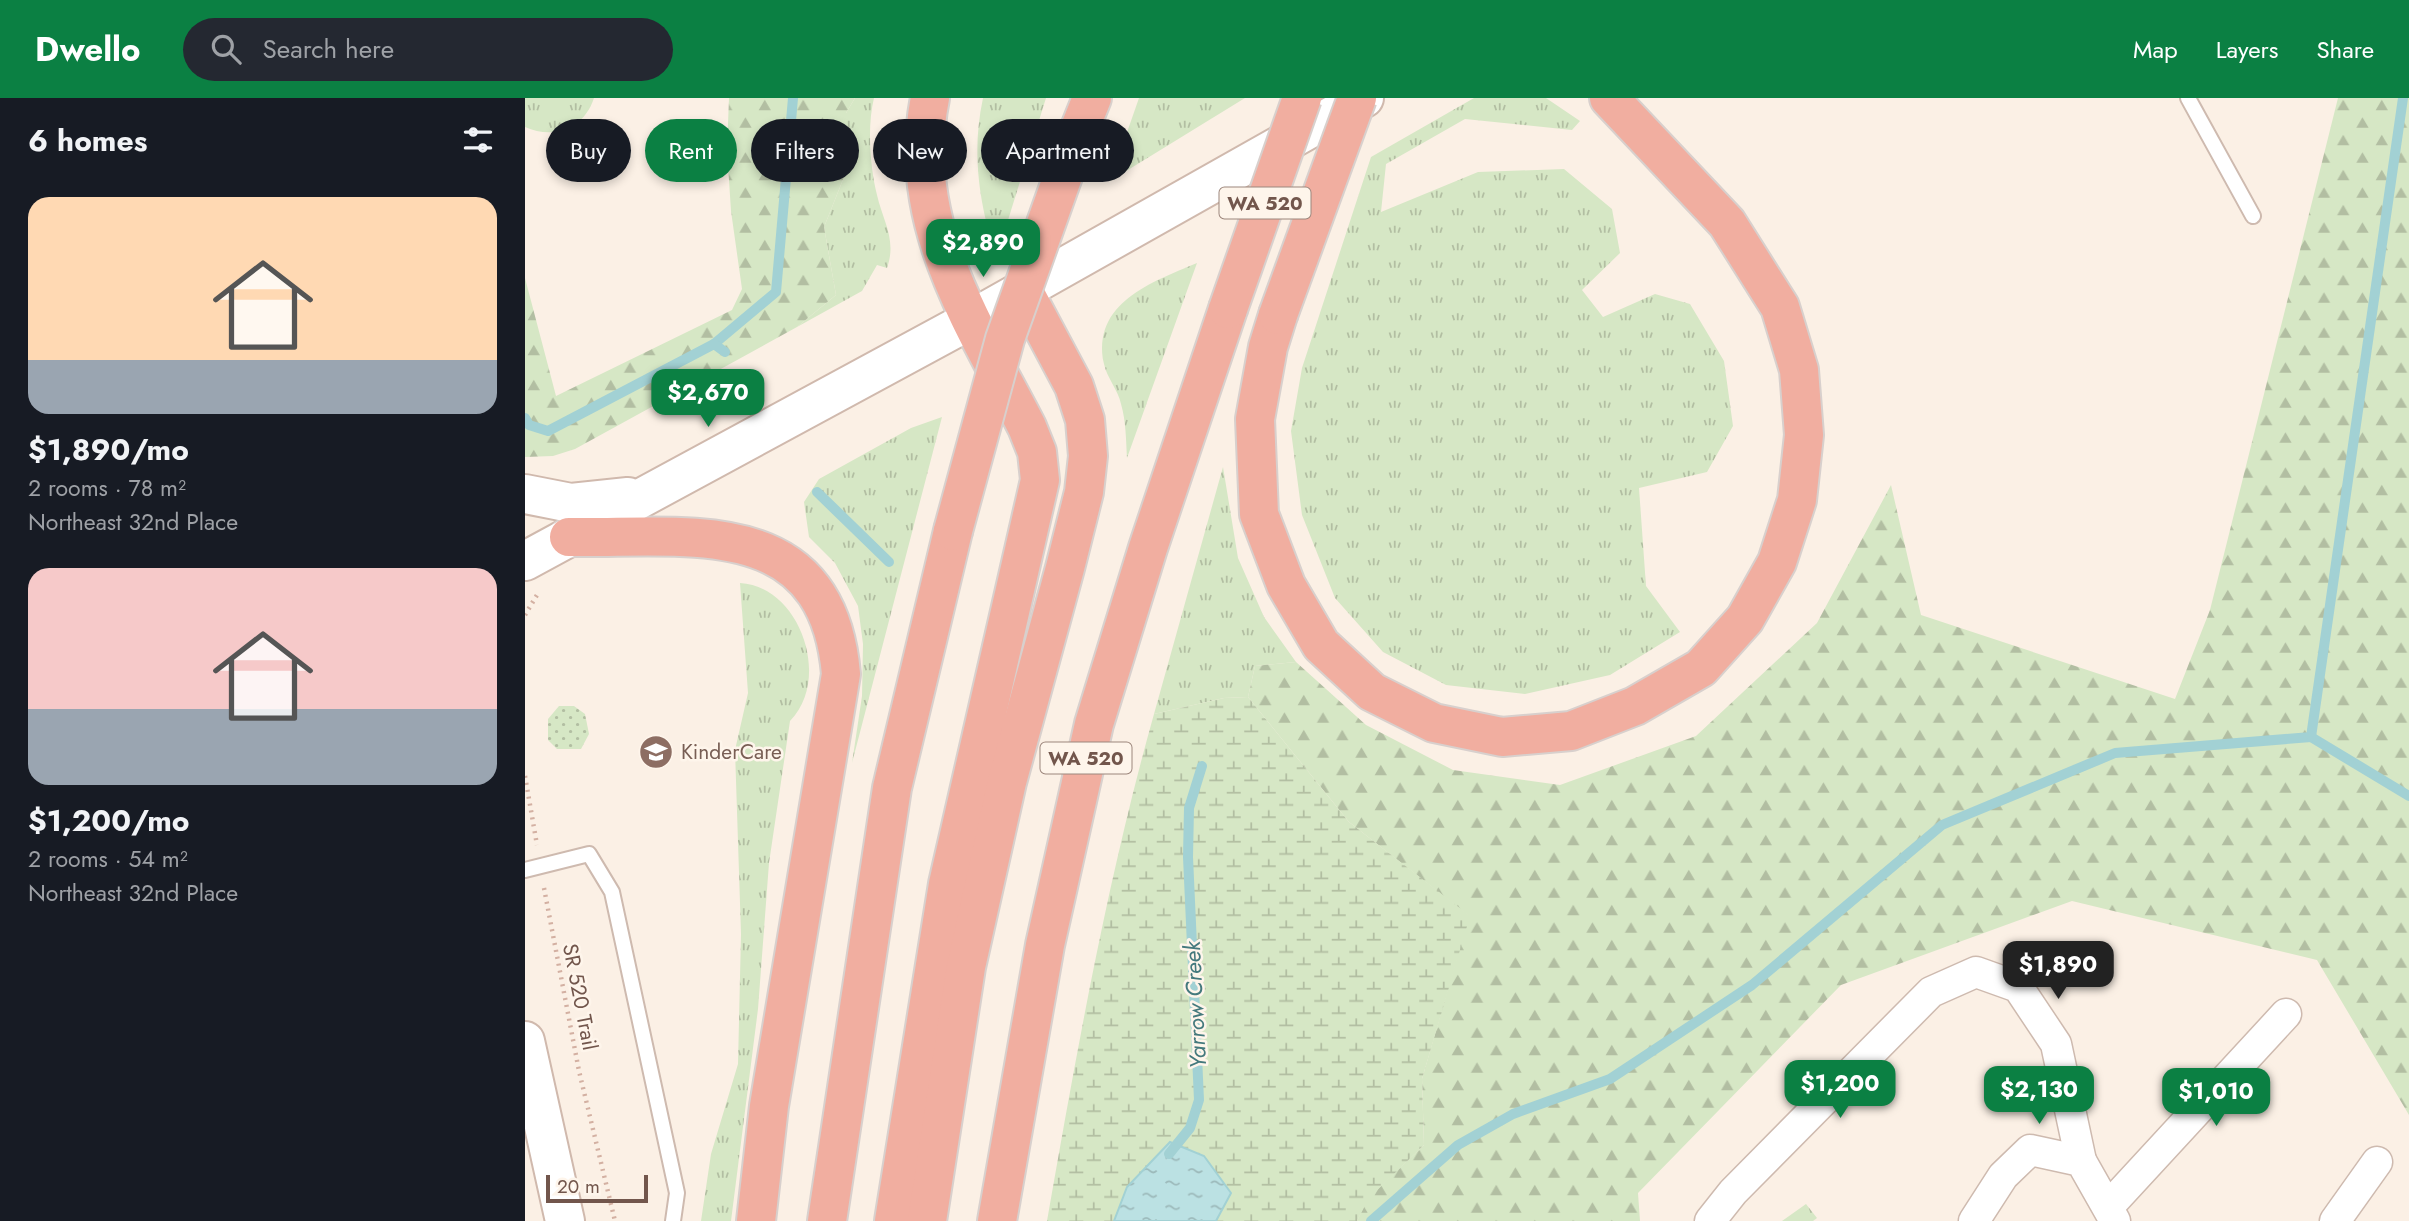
<!DOCTYPE html>
<html lang="en">
<head>
<meta charset="utf-8">
<style>
  :root { --surface:#171b24; --page:#242831; --text:#f1f3f6; --muted:#9ea1a6; --accent:#0b8043 }
  body { margin:0; font-family:Jost,sans-serif; background:var(--page); color:var(--text); height:100vh; display:flex; flex-direction:column; font-size:26px; white-space:nowrap }
  * { box-sizing:border-box; margin:0 }
  p { font-size:23px; color:var(--muted) }
  .icon { flex:none; width:38px; height:38px; fill:none; stroke:currentColor; stroke-width:2; stroke-linecap:round; stroke-linejoin:round }
  .map { position:relative; flex:1; overflow:hidden }
  .side { display:flex; flex-direction:column; background:var(--surface); width:525px }
  .side>* { flex:none }
  .hud { position:absolute; left:21px; top:21px; width:665px; height:63px; display:flex; gap:14px }
  .scale { position:absolute; left:21px; bottom:18px; width:102px; box-sizing:border-box; padding-left:7px; border:4px solid #72564c; border-top:0; font-size:19px; line-height:24px; white-space:nowrap; color:#72564c; -webkit-text-stroke:5px #fef5eb; paint-order:stroke }
  .price { position:absolute; translate:-50% -60px; padding:0 16px; border-radius:14px; background:var(--accent); color:#fff; font-size:23px; line-height:46px; filter:drop-shadow(0 2px 4px #0008) }
  .price::after { content:''; position:absolute; left:50%; top:42px; width:21px; height:16px; margin-left:-10px; background:inherit; clip-path:polygon(0 0,100% 0,50% 100%) }
  .price.selected { background:#222; color:#fff }
  ul { padding:0; list-style:none }
  li { display:grid; align-content:center; gap:14px; height:371px; padding:0 28px }
  li span { display:grid; place-items:center; height:217px; border-radius:21px; color:#555 }
  li>.icon { margin-inline-start:auto }
  span .icon { width:126px; height:126px; fill:#fffc; stroke-width:1 }
  li b { font-size:30px }
  h2 { display:flex; justify-content:space-between; align-items:center; height:84px; padding:0 28px; font-size:30px }
  .tag { padding:0 24px; border-radius:32px; background:var(--surface); box-shadow:0 4px 10px #0003; font-size:24px; line-height:63px }
  .tag.selected { background:var(--accent); color:#fff }
  header { display:flex; align-items:center; gap:42px; box-sizing:border-box; height:98px; padding:0 35px; background:var(--accent); color:#fff }
  header strong { font-size:33px }
  nav { display:flex; gap:38px; margin-inline-start:auto; font-size:24px }
  .search { width:490px; height:63px; background:var(--page); display:flex; align-items:center; gap:18px; box-sizing:border-box; padding:0 24px; border-radius:38px; color:var(--muted); font-size:26px }
  main { display:flex; flex:1; min-height:0 }
  .map>svg:first-child { display:block }
  .grass { fill:url(#grass-tufts) }
  .forest { fill:url(#forest-firs) }
  .wetland { fill:url(#wetland-marsh) }
  .park { fill:url(#park-dots) }
  .water { fill:url(#water-ripples); stroke:#a2d1d4; stroke-width:2 }
  .lines { fill:none; stroke-linecap:round; stroke-linejoin:round }
  .stream { stroke:#a2d1d4; stroke-width:10 }
  .service-casing { stroke:#cebaaf; stroke-width:18 }
  .minor-casing { stroke:#cebaaf; stroke-width:33 }
  .secondary-casing { stroke:#d0b9ad; stroke-width:42 }
  .motorway-casing { stroke:#d8d0cd; stroke-width:42 }
  .path { stroke:#d3b0a2; stroke-width:4.5; stroke-dasharray:2 5; stroke-linecap:butt }
  .service { stroke:#fff; stroke-width:14 }
  .minor { stroke:#fff; stroke-width:30 }
  .secondary { stroke:#fff; stroke-width:38 }
  .motorway { stroke:#f1aea0; stroke-width:38 }
  .motorway-bridge-casing { stroke:#d8d0cd; stroke-width:42; stroke-linecap:butt }
  .motorway-bridge { stroke:#f1aea0; stroke-width:38 }
  .labels { text-anchor:middle; dominant-baseline:central; stroke-width:5; stroke-linejoin:round; paint-order:stroke }
  .shield { fill:#fef5eb; stroke:#9c867c; stroke-width:2 }
  .shield-label { font-size:19px; font-weight:bold; fill:#72564c }
  .education-label { font-size:21px; fill:#785e54; stroke:#fef5eb; text-anchor:start }
  .street-label { font-size:21px; fill:#72564c; stroke:#fef5eb }
  .water-label { font-size:23px; font-style:italic; fill:#44797d; stroke:#fef5eb }
</style>
</head>
<body>
<header>
<strong>Dwello</strong>
<div class="search"><svg class="icon" aria-label="search" viewBox="0 0 24 24"><circle cx="10" cy="10" r="6"/><path d="M15 15l6 6"/></svg>Search here</div>
<nav><a>Map</a><a>Layers</a><a>Share</a></nav>
</header>
<main>
<section class="side">
<h2>6 homes<svg class="icon" aria-label="filters" viewBox="0 0 24 24"><path d="M4 7h16M4 17h16"/><circle cx="9" cy="7" r="2"/><circle cx="15" cy="17" r="2"/></svg></h2>
<ul>
<li><span style="background:linear-gradient(#ffd9b3 75%,#9aa5b1 0)"><svg class="icon" aria-label="home" viewBox="0 0 24 24"><path d="M3 11l9-7 9 7M6 9v11h12V9"/></svg></span><div><b>$1,890/mo</b><p>2 rooms · 78 m²</p><p>Northeast 32nd Place</p></div></li>
<li><span style="background:linear-gradient(#f6c9c9 65%,#9aa5b1 0)"><svg class="icon" aria-label="home" viewBox="0 0 24 24"><path d="M3 11l9-7 9 7M6 9v11h12V9"/></svg></span><div><b>$1,200/mo</b><p>2 rooms · 54 m²</p><p>Northeast 32nd Place</p></div></li>
</ul>
</section>
<div class="map">
<svg width="1884" height="1123" viewBox="0 0 1884 1123">
  <defs>
    <pattern id="grass-tufts" width="24" height="20" patternUnits="userSpaceOnUse" patternTransform="scale(1.75)"><rect width="24" height="20" fill="#d6e7c5"/><path d="M3 7l-1-3M5 7V3M7 7l1-3M15 17l-1-3M17 17v-4M19 17l1-3" fill="none" stroke="#b2bea2"/></pattern>
    <pattern id="forest-firs" width="22" height="20" patternUnits="userSpaceOnUse" patternTransform="scale(1.75)"><rect width="22" height="20" fill="#d6e7c5"/><path d="M5 1l3.5 6h-7zM16 11l3.5 6h-7z" fill="#b2bea2"/></pattern>
    <pattern id="wetland-marsh" width="20" height="14" patternUnits="userSpaceOnUse" patternTransform="scale(1.75)"><rect width="20" height="14" fill="#d6e7c5"/><path d="M1 5h8M5 5V1M11 12h8M15 12V8" fill="none" stroke="#b2bea2"/></pattern>
    <pattern id="park-dots" width="8" height="8" patternUnits="userSpaceOnUse" patternTransform="scale(1.75)"><rect width="8" height="8" fill="#d6e7c5"/><path d="M2 2h.1M6 6h.1" fill="none" stroke="#b2bea2" stroke-width="1.8" stroke-linecap="round"/></pattern>
    <pattern id="water-ripples" width="26" height="14" patternUnits="userSpaceOnUse" patternTransform="scale(1.75)"><rect width="26" height="14" fill="#bbe1e3"/><path d="M2 4q2-2 4 0t4 0M15 11q2-2 4 0t4 0" fill="none" stroke="#9cb9ba"/></pattern>
  </defs>
  <rect width="100%" height="100%" fill="#fbf0e5"/>
  <g class="grass">
    <path d="M 0,0 L 69,0 C 59,31 28,42 0,29 Z"/>
    <path d="M 330,0 L 349,0 C 342,28 345,69 352,97 C 358,123 372,142 362,170 L 352,167 L 337,193 L 272,229 L 311,197 L 299,129 L 321,74 L 321,15 Z"/>
    <path d="M 458,0 L 521,0 L 479,135 L 464,135 C 452,90 448,46 458,0 Z"/>
    <path d="M 614,0 L 720,0 L 585,83 Z"/>
    <path d="M 949,0 L 1021,0 L 1055,23 L 1047,32 L 940,21 L 861,66 L 856,114 L 953,74 L 1039,71 L 1087,111 L 1095,155 L 1057,192 L 1078,219 L 1130,196 L 1165,206 L 1199,263 L 1208,328 L 1182,374 L 1114,390 L 1121,488 L 1155,534 L 1085,577 L 1000,596 L 921,587 L 858,554 L 810,500 L 777,417 L 766,333 L 777,270 L 846,59 Z"/>
    <path d="M 672,165 L 602,360 C 601,342 601,323 596,306 C 593,292 582,280 579,266 C 566,205 627,184 672,165 Z"/>
    <path d="M 417,319 L 327,665 L 337,598 L 338,546 L 333,508 L 310,465 L 284,439 L 279,404 L 294,381 L 386,330 Z"/>
    <path d="M 698,369 L 713,460 L 739,519 L 771,564 L 730,568 L 723,599 L 699,600 L 629,616 Z"/>
    <path d="M 215,485 C 275,488 307,581 265,623 L 244,765 L 233,911 L 206,1123 L 176,1123 L 186,1056 L 213,966 L 216,836 L 210,652 L 223,595 Z"/>
    <path d="M 1281,1106 L 1292,1120 L 1288,1123 L 1257,1123 Z"/>
  </g>
  <g class="forest">
    <path d="M 204,0 L 330,0 L 321,15 L 321,74 L 299,129 L 311,197 L 272,229 L 50,351 L 28,358 L 0,359 L 0,180 L 31,298 L 207,212 L 217,191 L 206,113 L 202,52 Z"/>
    <path d="M 1813,0 L 1884,0 L 1884,1017 L 1792,862 L 1547,803 L 1316,887 L 1113,1095 L 1115,1123 L 832,1123 L 843,1100 L 899,1047 L 897,981 L 944,818 L 824,724 L 723,599 L 730,568 L 771,564 L 841,627 L 928,672 L 1035,687 L 1171,638 L 1292,525 L 1366,387 L 1396,517 L 1650,601 L 1685,512 Z"/>
  </g>
  <path class="wetland" d="M 723,599 L 824,724 L 945,818 L 897,981 L 899,1047 L 844,1100 L 832,1123 L 522,1123 C 552,952 582,783 629,616 L 699,600 Z"/>
  <path class="park" d="M 34,608 L 49,608 L 60,616 L 64,636 L 56,651 L 32,651 L 23,642 L 23,621 Z"/>
  <path class="water" d="M 645,1044 L 679,1058 L 706,1095 L 691,1123 L 589,1123 L 602,1089 Z"/>
  <g class="lines">
    <g class="stream">
      <path d="M 189,246 L 251,194 L 268,0"/>
      <path d="M 0,320 L 4,327 L 23,333 L 189,246 L 200,254"/>
      <path d="M 292,394 L 364,464"/>
      <path d="M 1786,639 L 1884,698"/>
      <path d="M 644,1056 L 665,1030 L 674,1002 L 663,759 L 664,710 L 677,668"/>
      <path d="M 846,1123 L 933,1047 L 988,1016 L 1085,981 L 1227,887 L 1417,727 L 1590,655 L 1786,639 L 1878,0"/>
    </g>
    <g class="service-casing">
      <g id="service">
        <path d="M 1663,0 L 1728,118"/>
        <path d="M 0,772 L 64,756 L 87,794 L 152,1095 L 148,1123"/>
      </g>
    </g>
    <g class="minor-casing">
      <g id="minor">
        <path d="M 1583,1109 L 1761,916"/>
        <path d="M 1185,1123 L 1208,1094 L 1406,894 L 1451,874 L 1493,889 L 1531,946 L 1556,1063"/>
        <path d="M 1449,1123 L 1478,1078 L 1505,1052 L 1556,1063 L 1590,1123"/>
        <path d="M 1810,1123 L 1852,1064"/>
      </g>
    </g>
    <g class="secondary-casing">
      <g id="secondary">
        <path d="M 0,396 L 46,405 L 103,399"/>
        <path d="M 0,463 L 447,221 L 839,0"/>
        <path d="M 0,943 L 40,1123"/>
      </g>
    </g>
    <g class="motorway-casing">
      <g id="motorway">
        <path d="M 555,30 L 567,0"/>
        <path d="M 753,217 L 743,249 L 730,321 L 734,416 L 761,487 L 796,547 L 847,594 L 909,625 L 977,639 L 1046,633 L 1110,608 L 1176,570 L 1220,521 L 1252,464 L 1272,402 L 1279,337 L 1274,272 L 1255,209 L 1202,125 L 1084,0"/>
        <path d="M 44,439 C 164,441 302,414 316,576 L 244,1008 L 231,1123"/>
        <path d="M 302,1123 L 367,690 L 428,433"/>
        <path d="M 369,1123 L 423,786 L 515,382 L 512,354 L 502,329 C 448,224 380,124 405,0"/>
        <path d="M 402,1123 L 441,869 L 482,684 L 540,470 L 559,394 L 563,358 L 560,322 L 549,288 L 498,192"/>
        <path d="M 472,1123 L 520,847 L 569,626 L 623,450 L 703,211"/>
      </g>
    </g>
    <g class="path">
      <path d="M 0,517 L 12,497"/>
      <path d="M 0,678 L 12,747"/>
      <path d="M 19,790 L 54,973 L 90,1123"/>
    </g>
    <use href="#service" class="service"/>
    <use href="#minor" class="minor"/>
    <use href="#secondary" class="secondary"/>
    <use href="#motorway" class="motorway"/>
    <g class="motorway-bridge-casing">
      <g id="motorway-bridge">
        <path d="M 703,211 L 777,0"/>
        <path d="M 753,217 L 832,0"/>
        <path d="M 428,433 L 480,241 L 555,30"/>
      </g>
    </g>
    <use href="#motorway-bridge" class="motorway-bridge"/>
  </g>
  <defs>
    <g id="school-disc" transform="scale(1.75)"><circle r="9.5" fill="#8d6e63" stroke="#fef5eb"/><path d="M0-5L7-2L0 1L-7-2ZM-4 1L0 2.5L4 1V4Q0 6-4 4Z" fill="#fff"/></g>
  </defs>
  <g fill-rule="evenodd">
    <use href="#school-disc" x="131" y="654"/>
  </g>
  <g class="labels">
    <g class="shield">
      <rect x="694.5" y="89.5" width="91" height="31" rx="5"/>
      <rect x="515.5" y="644.5" width="91" height="31" rx="5"/>
    </g>
    <g class="shield-label">
      <text x="740" y="105">WA 520</text>
      <text x="561" y="660">WA 520</text>
    </g>
    <g class="education-label">
      <text x="156" y="654">KinderCare</text>
    </g>
    <g class="street-label">
      <text transform="translate(55 899) rotate(79)">SR 520 Trail</text>
    </g>
    <g class="water-label">
      <text transform="translate(670 907) rotate(-93)">Yarrow Creek</text>
    </g>
  </g>
</svg>
<div class="scale">20 m</div>
<b class="price" style="left:458px;top:181px">$2,890</b>
<b class="price" style="left:183px;top:331px">$2,670</b>
<b class="price selected" style="left:1533px;top:903px">$1,890</b>
<b class="price" style="left:1315px;top:1022px">$1,200</b>
<b class="price" style="left:1514px;top:1028px">$2,130</b>
<b class="price" style="left:1691px;top:1030px">$1,010</b>
<div class="hud">
<a class="tag">Buy</a>
<a class="tag selected">Rent</a>
<a class="tag">Filters</a>
<a class="tag">New</a>
<a class="tag">Apartment</a>
</div>
</div>
</main>
</body>
</html>
